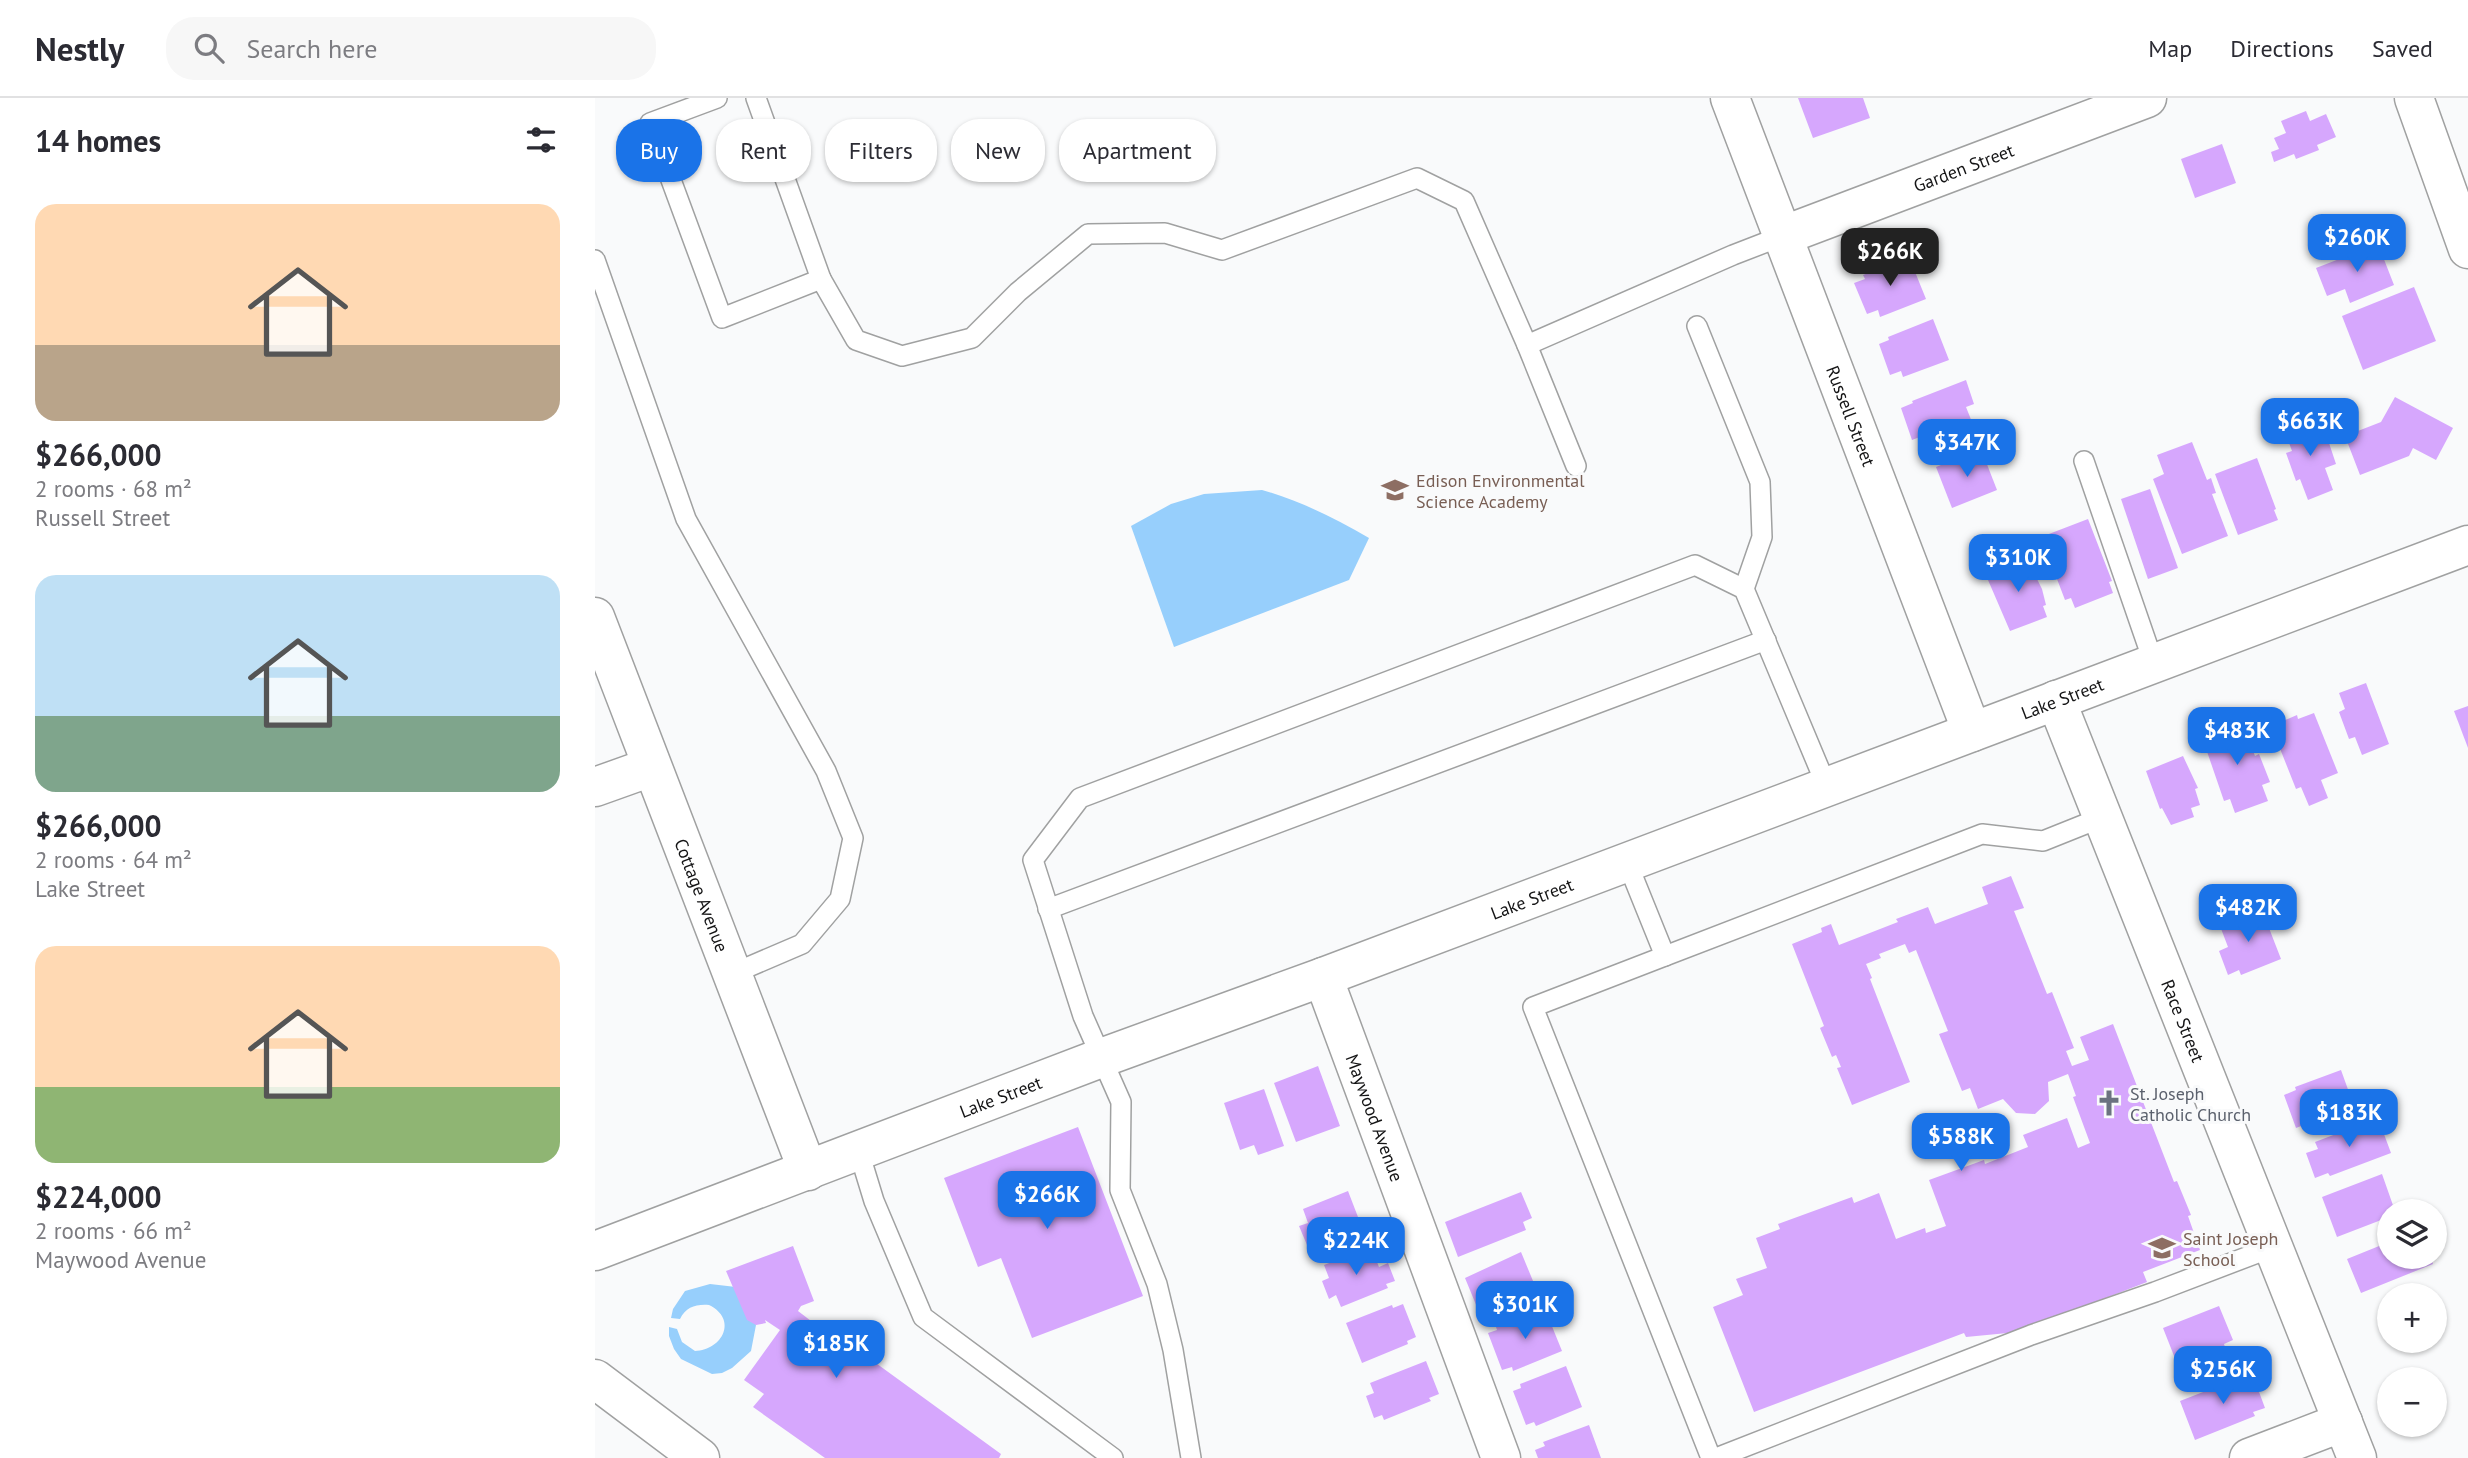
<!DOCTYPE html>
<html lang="en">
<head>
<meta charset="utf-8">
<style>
  :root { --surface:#fff; --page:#f7f7f7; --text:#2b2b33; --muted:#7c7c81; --line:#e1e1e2; --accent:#1a73e8 }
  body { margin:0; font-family:"PT Sans",sans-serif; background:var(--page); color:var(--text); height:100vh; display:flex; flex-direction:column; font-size:26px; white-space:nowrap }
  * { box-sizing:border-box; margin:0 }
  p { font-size:23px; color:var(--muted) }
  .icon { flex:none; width:38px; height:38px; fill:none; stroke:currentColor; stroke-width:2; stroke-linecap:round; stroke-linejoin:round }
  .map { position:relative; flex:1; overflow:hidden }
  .details { display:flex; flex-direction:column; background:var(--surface); width:595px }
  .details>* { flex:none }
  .hud { position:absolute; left:21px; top:21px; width:665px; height:63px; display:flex; gap:14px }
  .buttons { position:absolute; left:1782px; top:1101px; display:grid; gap:14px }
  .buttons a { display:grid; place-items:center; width:70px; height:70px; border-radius:50%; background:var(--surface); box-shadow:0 2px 5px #0004; font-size:35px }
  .price { position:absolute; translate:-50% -60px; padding:0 16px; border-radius:14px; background:var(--accent); color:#fff; font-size:23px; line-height:46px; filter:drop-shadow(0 2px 4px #0008) }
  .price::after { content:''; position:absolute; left:50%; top:42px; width:21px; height:16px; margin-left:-10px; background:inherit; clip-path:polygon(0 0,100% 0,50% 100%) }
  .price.current { background:#222; color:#fff }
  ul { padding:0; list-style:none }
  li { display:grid; align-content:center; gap:14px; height:371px; padding:0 35px }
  li span { display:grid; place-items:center; height:217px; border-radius:21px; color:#555 }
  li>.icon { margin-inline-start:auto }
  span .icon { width:126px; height:126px; fill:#fffc; stroke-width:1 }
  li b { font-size:30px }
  h2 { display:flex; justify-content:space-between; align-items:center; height:84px; padding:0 35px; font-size:30px }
  .pill { padding:0 24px; border-radius:28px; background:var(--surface); box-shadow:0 2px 5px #0004; font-size:24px; line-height:63px }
  .pill.current { background:var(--accent); color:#fff }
  header { display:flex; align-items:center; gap:42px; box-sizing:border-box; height:98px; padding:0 35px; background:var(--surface); border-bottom:2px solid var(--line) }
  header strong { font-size:33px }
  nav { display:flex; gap:38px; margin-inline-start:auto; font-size:24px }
  .search { width:490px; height:63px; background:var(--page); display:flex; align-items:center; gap:18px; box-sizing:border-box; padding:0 24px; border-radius:28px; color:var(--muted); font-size:26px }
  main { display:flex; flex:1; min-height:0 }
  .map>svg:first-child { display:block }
  .green { fill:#97cffc }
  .building { fill:#d6a7fd }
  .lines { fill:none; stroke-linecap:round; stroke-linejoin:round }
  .service-casing { stroke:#a0a1a1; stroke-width:22 }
  .minor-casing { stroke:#a0a1a1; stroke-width:41 }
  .secondary-casing { stroke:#a0a1a1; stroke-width:41 }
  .service { stroke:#fff; stroke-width:19 }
  .minor { stroke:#fff; stroke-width:38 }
  .secondary { stroke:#fff; stroke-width:38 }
  .labels { text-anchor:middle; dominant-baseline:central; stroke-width:6; stroke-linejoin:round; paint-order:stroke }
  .street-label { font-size:18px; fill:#141415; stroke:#f9fafb }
  .education-label { font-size:18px; fill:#785e54; stroke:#f9fafb; text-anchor:start }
  .worship-label { font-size:18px; fill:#5b616d; stroke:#f9fafb; text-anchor:start }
</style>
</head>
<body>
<header>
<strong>Nestly</strong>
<div class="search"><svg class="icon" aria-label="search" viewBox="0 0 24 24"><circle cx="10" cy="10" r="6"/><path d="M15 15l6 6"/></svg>Search here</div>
<nav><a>Map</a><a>Directions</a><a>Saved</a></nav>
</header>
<main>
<section class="details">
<h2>14 homes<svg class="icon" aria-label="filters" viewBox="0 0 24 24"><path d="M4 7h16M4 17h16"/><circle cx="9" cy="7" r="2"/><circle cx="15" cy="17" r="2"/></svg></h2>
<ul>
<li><span style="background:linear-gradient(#ffd9b3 65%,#b9a48a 0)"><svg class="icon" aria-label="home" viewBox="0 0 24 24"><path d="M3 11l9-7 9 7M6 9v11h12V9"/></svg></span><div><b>$266,000</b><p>2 rooms · 68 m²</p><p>Russell Street</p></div></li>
<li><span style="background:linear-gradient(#bfe0f5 65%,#7fa58c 0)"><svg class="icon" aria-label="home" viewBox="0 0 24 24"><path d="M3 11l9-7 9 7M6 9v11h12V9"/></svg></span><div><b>$266,000</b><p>2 rooms · 64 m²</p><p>Lake Street</p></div></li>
<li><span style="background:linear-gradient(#ffd9b3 65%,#8fb573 0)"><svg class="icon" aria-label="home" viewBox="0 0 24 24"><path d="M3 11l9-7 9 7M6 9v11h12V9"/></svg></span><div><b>$224,000</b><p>2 rooms · 66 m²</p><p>Maywood Avenue</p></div></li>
</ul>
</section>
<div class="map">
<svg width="1873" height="1360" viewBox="0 0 1873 1360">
  <rect width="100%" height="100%" fill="#f9fafb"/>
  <g class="green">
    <path d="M 667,392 C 706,403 739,420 774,440 L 754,482 L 579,549 L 536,428 L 576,406 L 609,396 Z"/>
    <path d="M 115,1186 L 141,1189 L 151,1196 L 161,1227 L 156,1253 L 137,1270 L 127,1275 L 117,1276 L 86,1261 L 79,1251 L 74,1238 L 74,1229 L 82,1231 L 87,1244 L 100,1253 C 128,1252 143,1221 114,1207 C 101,1206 91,1209 85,1221 L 76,1220 L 78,1211 L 90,1193 Z"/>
  </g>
  <g class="building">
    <path d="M 1203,0 L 1268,0 L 1275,20 L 1218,40 Z"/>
    <path d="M 1711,13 L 1715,23 L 1731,16 L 1741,39 L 1722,47 L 1724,52 L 1701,61 L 1699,56 L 1679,64 L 1676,54 L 1684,51 L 1679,40 L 1691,35 L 1686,23 Z"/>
    <path d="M 1627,46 L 1641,85 L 1600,100 L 1586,61 Z"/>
    <path d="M 1783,146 L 1799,187 L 1755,205 L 1750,191 L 1732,198 L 1721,170 Z"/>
    <path d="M 1314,159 L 1331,201 L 1285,219 L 1283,212 L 1272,216 L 1259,185 L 1270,181 L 1268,177 Z"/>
    <path d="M 1819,189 L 1841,243 L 1768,272 L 1747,218 Z"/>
    <path d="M 1338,221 L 1354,262 L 1308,279 L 1306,273 L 1295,277 L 1284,246 L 1294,242 L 1293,239 Z"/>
    <path d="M 1371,282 L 1379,306 L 1371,309 L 1377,324 L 1331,341 L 1330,337 L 1317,342 L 1306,310 L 1318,305 L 1317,303 Z"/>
    <path d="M 1800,299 L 1858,330 L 1841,362 L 1818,350 L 1814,358 L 1765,377 L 1750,338 L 1786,324 Z"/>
    <path d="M 1717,320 L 1725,342 L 1732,339 L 1741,366 L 1730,370 L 1738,392 L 1713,402 L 1705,381 L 1701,383 L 1691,355 L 1697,353 L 1689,331 Z"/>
    <path d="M 1597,344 L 1612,382 L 1616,380 L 1621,395 L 1617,396 L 1633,438 L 1587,456 L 1558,381 L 1569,376 L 1562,357 Z"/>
    <path d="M 1386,351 L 1402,392 L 1357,410 L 1341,369 Z"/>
    <path d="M 1662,360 L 1681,411 L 1679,412 L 1683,422 L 1643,437 L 1620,376 Z"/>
    <path d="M 1555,391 L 1583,470 L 1553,481 L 1526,401 Z"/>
    <path d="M 1493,421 L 1517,483 L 1514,484 L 1518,495 L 1480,510 L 1476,500 L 1470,502 L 1446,439 Z"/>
    <path d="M 1431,459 L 1447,491 L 1451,507 L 1448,508 L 1452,519 L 1415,533 L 1390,475 Z"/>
    <path d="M 1771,585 L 1794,646 L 1767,657 L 1760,639 L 1754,641 L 1744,614 L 1750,611 L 1744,595 Z"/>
    <path d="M 1873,608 L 1873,650 L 1859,613 Z"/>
    <path d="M 1719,615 L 1743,675 L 1726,682 L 1733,700 L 1714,708 L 1706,689 L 1701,691 L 1676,628 L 1702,617 L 1703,621 Z"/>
    <path d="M 1647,623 L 1660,658 L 1664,656 L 1675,684 L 1667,687 L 1673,703 L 1640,715 L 1635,701 L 1629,703 L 1607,639 Z"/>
    <path d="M 1588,658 L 1603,690 L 1600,691 L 1605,707 L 1596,710 L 1599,719 L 1576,727 L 1567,710 L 1565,711 L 1551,673 Z"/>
    <path d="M 1416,778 L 1429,810 L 1419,813 L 1452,896 L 1457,894 L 1479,950 L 1471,953 L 1477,968 L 1494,962 L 1485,939 L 1518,926 L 1579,1084 L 1582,1083 L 1596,1117 L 1593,1118 L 1605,1152 L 1548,1174 L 1552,1184 L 1423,1234 L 1371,1239 L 1369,1235 L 1159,1314 L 1118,1209 L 1148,1197 L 1141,1181 L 1172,1170 L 1161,1140 L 1185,1131 L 1183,1126 L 1257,1099 L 1259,1105 L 1284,1095 L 1301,1141 L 1330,1130 L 1331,1135 L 1351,1128 L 1334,1082 L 1389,1062 L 1390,1066 L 1433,1049 L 1428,1037 L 1472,1020 L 1483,1050 L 1495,1045 L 1478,999 L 1481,998 L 1473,976 L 1453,984 L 1454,1003 L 1440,1016 L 1421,1015 L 1408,1001 L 1383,1011 L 1375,990 L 1367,993 L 1344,936 L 1353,933 L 1321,852 L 1314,855 L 1310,846 L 1284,856 L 1286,860 L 1271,866 L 1277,880 L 1275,881 L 1315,984 L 1257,1007 L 1242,970 L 1246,969 L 1241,957 L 1237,959 L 1225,930 L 1229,928 L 1197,846 L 1227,834 L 1226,830 L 1236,826 L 1244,847 L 1303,824 L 1301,821 L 1333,809 L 1340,826 L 1393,806 L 1387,789 Z"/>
    <path d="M 1667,812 L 1686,861 L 1646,877 L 1644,872 L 1633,877 L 1624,853 L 1633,849 L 1625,828 Z"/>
    <path d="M 723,968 L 745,1028 L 701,1044 L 679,985 Z"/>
    <path d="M 1746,972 L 1760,1011 L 1715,1028 L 1714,1025 L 1701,1030 L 1689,997 L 1701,992 L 1700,989 Z"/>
    <path d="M 669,991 L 689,1048 L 663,1057 L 659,1047 L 645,1052 L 629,1005 Z"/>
    <path d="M 1783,1020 L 1796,1055 L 1735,1078 L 1733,1075 L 1720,1080 L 1711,1055 L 1723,1051 L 1720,1044 Z"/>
    <path d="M 483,1029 L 548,1198 L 437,1240 L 406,1160 L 383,1169 L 349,1080 Z"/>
    <path d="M 1787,1076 L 1800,1113 L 1794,1113 L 1794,1119 L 1742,1139 L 1727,1099 Z"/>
    <path d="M 753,1093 L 768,1132 L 723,1150 L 721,1144 L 712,1147 L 704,1128 L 713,1125 L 708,1111 Z"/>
    <path d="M 926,1094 L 937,1120 L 928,1124 L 931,1132 L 863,1159 L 850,1124 Z"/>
    <path d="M 1794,1144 L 1794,1158 L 1835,1158 L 1838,1166 L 1766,1195 L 1752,1161 Z"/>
    <path d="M 198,1148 L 219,1203 L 206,1208 L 203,1213 L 220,1226 L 223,1223 L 406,1356 L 404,1360 L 230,1360 L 158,1309 L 169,1296 L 149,1282 L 185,1232 L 170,1222 L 171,1225 L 161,1227 L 152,1222 L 131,1173 Z"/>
    <path d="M 776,1149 L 784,1169 L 793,1165 L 800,1183 L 791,1186 L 793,1190 L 746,1209 L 741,1197 L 734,1201 L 727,1183 L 734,1180 L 729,1167 Z"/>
    <path d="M 926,1154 L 943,1195 L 897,1214 L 895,1210 L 884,1214 L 870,1180 Z"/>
    <path d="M 808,1206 L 821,1239 L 812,1243 L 813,1246 L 767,1265 L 751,1225 L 797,1207 L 798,1210 Z"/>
    <path d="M 1624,1208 L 1638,1242 L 1629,1246 L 1630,1249 L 1583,1268 L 1568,1230 Z"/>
    <path d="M 950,1211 L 967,1253 L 918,1273 L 917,1269 L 907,1272 L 893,1235 L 902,1232 L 901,1229 Z"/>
    <path d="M 831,1263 L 844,1296 L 834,1300 L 836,1303 L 789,1322 L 787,1317 L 779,1320 L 771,1298 L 779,1295 L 775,1285 Z"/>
    <path d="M 971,1268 L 987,1309 L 941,1328 L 939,1324 L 931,1327 L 918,1293 L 926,1290 L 925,1286 Z"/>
    <path d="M 1657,1275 L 1670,1310 L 1658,1314 L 1660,1318 L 1600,1342 L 1585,1303 Z"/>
    <path d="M 994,1327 L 1006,1360 L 943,1360 L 940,1352 L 950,1348 L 948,1344 Z"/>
  </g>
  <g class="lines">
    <g class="service-casing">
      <g id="service">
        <path d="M 122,0 L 55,25 L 127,220 L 226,181 L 161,0"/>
        <path d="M 0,162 L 91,421 L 231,673 L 258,740 L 245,801 L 207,846 L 137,876"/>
        <path d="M 226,181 L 261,242 L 307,258 L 377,240 L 423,194 L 493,136 L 570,135 L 627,152 L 822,80 L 869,103 L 932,247 L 981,368"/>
        <path d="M 1102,228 L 1165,384 L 1167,439 L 1149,491"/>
        <path d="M 932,247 L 1138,157 L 1187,138"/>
        <path d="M 1489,363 L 1559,566"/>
        <path d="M 1032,764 L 1070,858 L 938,909 L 1116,1360"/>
        <path d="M 453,811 L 1171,542"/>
        <path d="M 1070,858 L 1387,736 L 1448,743 L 1508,719"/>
        <path d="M 264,1054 L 279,1103 L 328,1219 L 518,1360"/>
        <path d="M 596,1360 L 578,1252 L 562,1186 L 525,1092 L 526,1004 L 488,918 L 438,762 L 485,700 L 1100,467 L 1149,491 L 1232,689"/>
        <path d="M 1121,1360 L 1436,1237 L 1560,1194 L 1678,1149"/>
      </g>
    </g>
    <g class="minor-casing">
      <g id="minor">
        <path id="s1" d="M 1135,0 L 1377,634"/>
        <path d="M 1819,0 L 1873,151"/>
        <path id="s2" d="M 1187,138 L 1552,0"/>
        <path id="s3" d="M 0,519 L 213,1073"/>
        <path id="s4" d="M 1461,602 L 1762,1360"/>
        <path d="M 0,689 L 56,669"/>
        <path id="s5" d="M 728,879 L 906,1360"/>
        <path id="s6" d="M 0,1153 L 506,960 L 728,879 L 1873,447"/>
        <path d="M 1654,1360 L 1748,1324"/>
      </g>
    </g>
    <g class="secondary-casing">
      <path id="secondary" d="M 0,1281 L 105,1360"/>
    </g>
    <use href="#service" class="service"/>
    <use href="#minor" class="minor"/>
    <use href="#secondary" class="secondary"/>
  </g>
  <defs>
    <g id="school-bare" transform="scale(2.1)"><path d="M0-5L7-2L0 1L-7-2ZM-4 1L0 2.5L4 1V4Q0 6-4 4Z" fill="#8d6e63" stroke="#f9fafb" stroke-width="2.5" paint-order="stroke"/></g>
    <g id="church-bare" transform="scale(2.1)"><path d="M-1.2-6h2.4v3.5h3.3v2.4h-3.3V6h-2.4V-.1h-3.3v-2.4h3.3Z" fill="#6b7280" stroke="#f9fafb" stroke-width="2.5" paint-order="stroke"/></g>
  </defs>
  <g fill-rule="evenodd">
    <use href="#school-bare" x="800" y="392"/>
    <use href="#church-bare" x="1514" y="1005"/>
    <use href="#school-bare" x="1567" y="1150"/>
  </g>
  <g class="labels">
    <g class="street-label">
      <text stroke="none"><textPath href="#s2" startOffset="194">Garden Street</textPath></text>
      <text stroke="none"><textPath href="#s1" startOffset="340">Russell Street</textPath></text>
      <text stroke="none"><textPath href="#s6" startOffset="1568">Lake Street</textPath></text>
      <text stroke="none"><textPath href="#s3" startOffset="298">Cottage Avenue</textPath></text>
      <text stroke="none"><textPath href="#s6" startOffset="1001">Lake Street</textPath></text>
      <text stroke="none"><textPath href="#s4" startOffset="345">Race Street</textPath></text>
      <text stroke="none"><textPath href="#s6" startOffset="434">Lake Street</textPath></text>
      <text stroke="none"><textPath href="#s5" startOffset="150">Maywood Avenue</textPath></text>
    </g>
    <g class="education-label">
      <text x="821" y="382">Edison Environmental<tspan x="821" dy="21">Science Academy</tspan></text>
      <text x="1588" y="1140">Saint Joseph<tspan x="1588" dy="21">School</tspan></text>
    </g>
    <g class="worship-label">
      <text x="1535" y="995">St. Joseph<tspan x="1535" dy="21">Catholic Church</tspan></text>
    </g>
  </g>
</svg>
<div class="buttons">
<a><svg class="icon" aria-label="layers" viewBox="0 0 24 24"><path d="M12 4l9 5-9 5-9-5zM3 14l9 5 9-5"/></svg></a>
<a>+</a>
<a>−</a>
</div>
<b class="price" style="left:1762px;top:176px">$260K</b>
<b class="price current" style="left:1295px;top:190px">$266K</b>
<b class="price" style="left:1715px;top:360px">$663K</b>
<b class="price" style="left:1372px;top:381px">$347K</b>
<b class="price" style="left:1423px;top:496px">$310K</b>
<b class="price" style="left:1642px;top:669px">$483K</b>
<b class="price" style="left:1653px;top:846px">$482K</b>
<b class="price" style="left:1754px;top:1051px">$183K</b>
<b class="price" style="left:1366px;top:1075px">$588K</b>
<b class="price" style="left:452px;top:1133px">$266K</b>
<b class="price" style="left:761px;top:1179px">$224K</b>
<b class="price" style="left:930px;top:1243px">$301K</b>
<b class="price" style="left:241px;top:1282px">$185K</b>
<b class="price" style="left:1628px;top:1308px">$256K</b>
<div class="hud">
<a class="pill current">Buy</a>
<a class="pill">Rent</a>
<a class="pill">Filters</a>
<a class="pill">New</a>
<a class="pill">Apartment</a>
</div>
</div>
</main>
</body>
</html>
